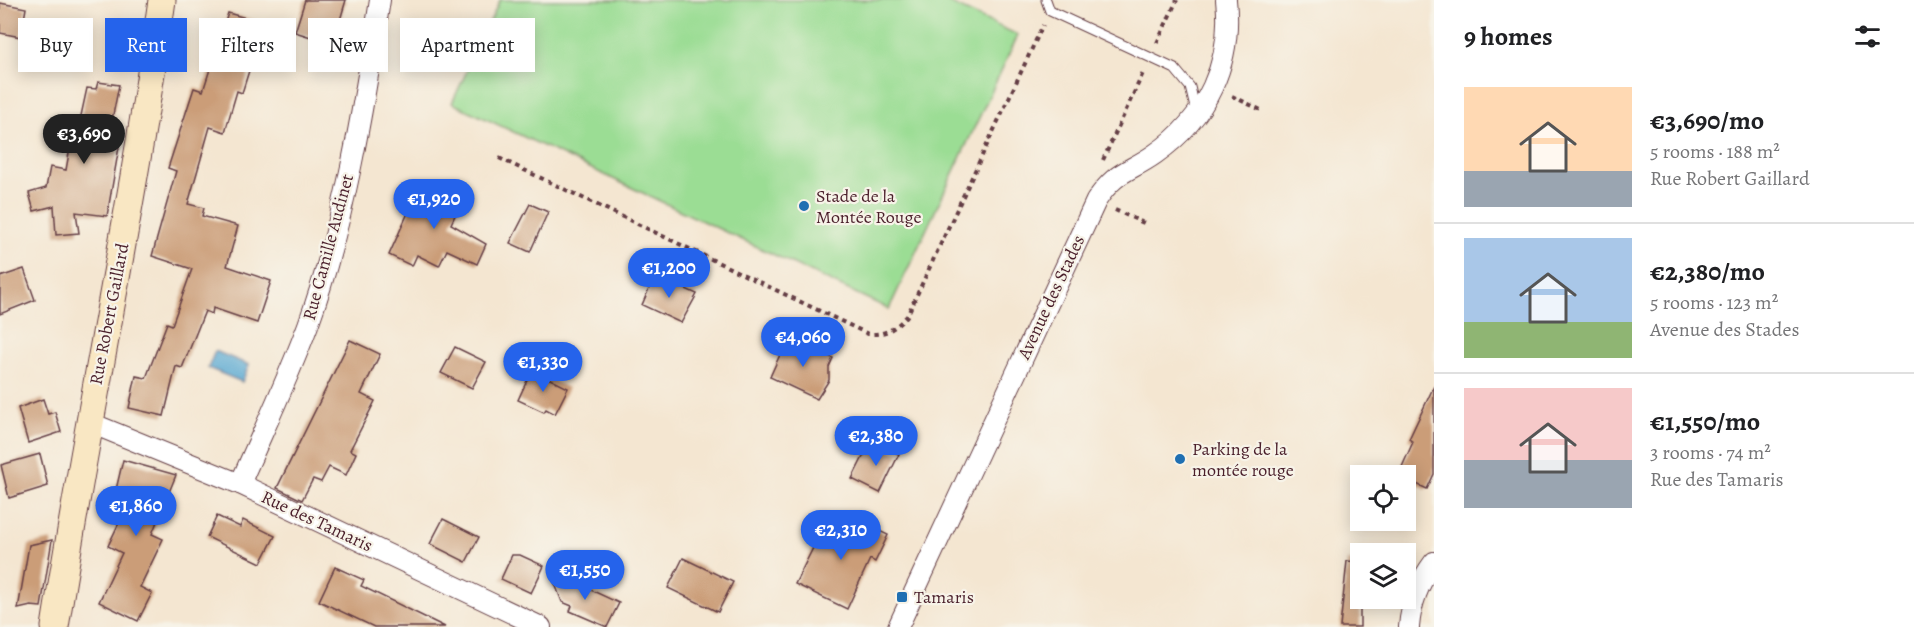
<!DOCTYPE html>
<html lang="en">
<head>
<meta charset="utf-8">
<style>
  :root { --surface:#fff; --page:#f6f6f6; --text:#202124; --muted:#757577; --line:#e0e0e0; --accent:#2563eb }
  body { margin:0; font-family:Alegreya,serif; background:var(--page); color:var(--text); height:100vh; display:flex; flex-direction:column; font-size:22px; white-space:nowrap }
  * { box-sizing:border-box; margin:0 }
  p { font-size:20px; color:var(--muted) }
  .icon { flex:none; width:33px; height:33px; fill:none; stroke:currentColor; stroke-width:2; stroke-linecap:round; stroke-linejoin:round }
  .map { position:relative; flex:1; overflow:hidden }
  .panel { display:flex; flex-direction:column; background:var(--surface); width:480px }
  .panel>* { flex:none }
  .hud { position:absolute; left:18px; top:18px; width:570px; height:54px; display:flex; gap:12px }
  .tools { position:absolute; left:1350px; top:465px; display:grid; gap:12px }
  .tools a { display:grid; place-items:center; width:66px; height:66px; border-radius:0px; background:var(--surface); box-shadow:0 3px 15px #0003; font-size:30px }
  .price { position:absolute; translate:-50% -51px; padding:0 14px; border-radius:21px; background:var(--accent); color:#fff; font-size:20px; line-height:39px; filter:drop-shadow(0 2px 3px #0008) }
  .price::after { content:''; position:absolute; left:50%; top:36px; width:18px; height:14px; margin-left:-9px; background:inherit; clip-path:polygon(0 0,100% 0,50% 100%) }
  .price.on { background:#222; color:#fff }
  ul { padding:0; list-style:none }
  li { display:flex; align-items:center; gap:18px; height:150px; padding:0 30px }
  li+li { border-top:2px solid var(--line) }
  li span { display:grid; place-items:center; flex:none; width:168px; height:120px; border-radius:0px; color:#555 }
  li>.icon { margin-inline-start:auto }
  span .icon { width:72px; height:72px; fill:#fffc; stroke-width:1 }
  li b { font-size:26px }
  h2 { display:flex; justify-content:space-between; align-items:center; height:72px; padding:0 30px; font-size:26px }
  .tag { padding:0 21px; border-radius:0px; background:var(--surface); box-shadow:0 3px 15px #0003; font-size:21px; line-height:54px }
  .tag.on { background:var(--accent); color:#fff }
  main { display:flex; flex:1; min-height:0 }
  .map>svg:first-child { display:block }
  .green { fill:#9bdd94; stroke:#727e60; stroke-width:1.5 }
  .water { fill:#58a8d2; stroke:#51647e; stroke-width:1.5 }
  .building { fill:#cb9d78 }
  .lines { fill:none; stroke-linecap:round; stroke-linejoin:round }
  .lane-casing { stroke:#643d44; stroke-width:11 }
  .street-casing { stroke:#643d44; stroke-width:22 }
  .secondary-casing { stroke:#643d44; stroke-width:29 }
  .path { stroke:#643d44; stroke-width:4; stroke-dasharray:4.5 4.5; stroke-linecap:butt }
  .lane { stroke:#fff; stroke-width:9 }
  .street { stroke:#fff; stroke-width:20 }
  .secondary { stroke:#f9e7c3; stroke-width:27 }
  .poi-dot { fill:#1f6fb2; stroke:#f7f3e8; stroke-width:2 }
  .labels { text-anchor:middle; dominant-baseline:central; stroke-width:4.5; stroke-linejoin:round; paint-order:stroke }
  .poi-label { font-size:18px; fill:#4a1f2b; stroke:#f7f3e8; text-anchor:start }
  .street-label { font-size:18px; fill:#4a1f2b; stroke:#f7f3e8 }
</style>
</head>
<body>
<main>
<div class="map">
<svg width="1434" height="627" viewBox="0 0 1434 627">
  <rect width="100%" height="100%" fill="#f7f3e8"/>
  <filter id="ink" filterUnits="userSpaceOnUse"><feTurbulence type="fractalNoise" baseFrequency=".0167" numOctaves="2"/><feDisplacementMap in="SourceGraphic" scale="12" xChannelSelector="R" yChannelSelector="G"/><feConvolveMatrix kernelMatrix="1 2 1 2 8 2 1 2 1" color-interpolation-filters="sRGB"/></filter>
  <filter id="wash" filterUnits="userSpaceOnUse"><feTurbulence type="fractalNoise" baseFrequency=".008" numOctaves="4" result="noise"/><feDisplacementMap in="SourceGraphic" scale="24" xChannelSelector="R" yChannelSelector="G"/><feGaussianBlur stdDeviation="1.35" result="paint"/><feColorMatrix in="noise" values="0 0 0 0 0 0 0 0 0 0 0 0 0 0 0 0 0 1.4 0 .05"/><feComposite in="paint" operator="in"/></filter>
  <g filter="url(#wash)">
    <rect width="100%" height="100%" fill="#f4e6d1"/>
    <path class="green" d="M 500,0 L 943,0 L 1018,35 L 889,309 L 452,103 Z"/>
    <path class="water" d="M 215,351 L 249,365 L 242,382 L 208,368 Z"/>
    <g id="blocks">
      <g class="building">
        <path d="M 305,0 L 346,0 L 333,44 L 295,32 Z"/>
        <path d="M 0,3 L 26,8 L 21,37 L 0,33 Z"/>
        <path d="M 228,13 L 264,23 L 242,93 L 237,91 L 225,132 L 210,127 L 188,204 L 204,208 L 202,216 L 238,226 L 227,266 L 271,281 L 257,323 L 213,308 L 212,314 L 205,311 L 182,368 L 176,366 L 164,416 L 129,408 L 136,376 L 146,378 L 167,323 L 172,325 L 192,269 L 152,256 L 176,171 L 168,168 L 194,88 L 203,91 Z"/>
        <path d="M 98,82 L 119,85 L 107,145 L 119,147 L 107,216 L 76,212 L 79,233 L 56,235 L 54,206 L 34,211 L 29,193 L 46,188 L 50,167 L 66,170 L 74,125 L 79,125 L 87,88 L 96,89 Z"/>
        <path d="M 422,182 L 462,200 L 451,224 L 486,244 L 477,264 L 447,250 L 439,266 L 417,255 L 412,266 L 389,255 Z"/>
        <path d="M 530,204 L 548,212 L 530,252 L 510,243 Z"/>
        <path d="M 24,269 L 35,300 L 0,314 L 0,277 Z"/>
        <path d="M 655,275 L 697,294 L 681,323 L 642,305 Z"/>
        <path d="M 788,337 L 833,358 L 829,367 L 829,380 L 817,399 L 770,377 Z"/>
        <path d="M 350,340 L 380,354 L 361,394 L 375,401 L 350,450 L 356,453 L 346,475 L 329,467 L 321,482 L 313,479 L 302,500 L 277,488 Z"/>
        <path d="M 455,347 L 486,362 L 472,388 L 441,373 Z"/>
        <path d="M 532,370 L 568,388 L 555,414 L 546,409 L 544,412 L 518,400 Z"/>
        <path d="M 1434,386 L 1434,474 L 1427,489 L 1406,479 L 1406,476 L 1398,476 L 1413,442 L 1409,439 Z"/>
        <path d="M 43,399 L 48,414 L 55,412 L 61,432 L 28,443 L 18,408 Z"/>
        <path d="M 871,441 L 899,454 L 880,493 L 852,479 Z"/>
        <path d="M 40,454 L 48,486 L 9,498 L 1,465 Z"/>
        <path d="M 123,460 L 176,475 L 152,534 L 163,539 L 140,587 L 152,593 L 138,621 L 99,602 L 122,553 L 108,546 L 131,498 L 115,494 Z"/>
        <path d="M 217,516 L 240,527 L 243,520 L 275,536 L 261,563 L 207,537 Z"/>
        <path d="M 852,518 L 888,535 L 875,562 L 870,559 L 847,609 L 795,584 L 825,524 L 845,533 Z"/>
        <path d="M 443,519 L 479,537 L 466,562 L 430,544 Z"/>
        <path d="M 52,540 L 41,607 L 31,606 L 18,609 L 29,545 Z"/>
        <path d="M 512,555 L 520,555 L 544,566 L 531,593 L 501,579 Z"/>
        <path d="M 683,558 L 733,582 L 718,612 L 668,588 Z"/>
        <path d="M 1347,561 L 1360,562 L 1360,627 L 1340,627 Z"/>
        <path d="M 335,567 L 364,580 L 361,586 L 445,627 L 374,627 L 319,601 Z"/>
        <path d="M 550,571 L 619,603 L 607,627 L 570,611 L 572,606 L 562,602 Z"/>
      </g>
    </g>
  </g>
  <g filter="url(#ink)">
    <use href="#blocks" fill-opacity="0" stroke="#643d44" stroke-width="1.5"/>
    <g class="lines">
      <g class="lane-casing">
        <path id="lane" d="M 1046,0 L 1050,11 L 1175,69 L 1190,87 L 1196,112"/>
      </g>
      <g class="street-casing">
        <g id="street">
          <path d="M 88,426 L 103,428 L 240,484 L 541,627"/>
          <path d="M 240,484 C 263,431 288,379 308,325 C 344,225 364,105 380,0"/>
          <path d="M 898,627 L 1096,201 C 1116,170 1128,173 1155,154 C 1207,118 1233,62 1226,0"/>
          <path d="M 1409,627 C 1411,602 1419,582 1434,562"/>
        </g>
      </g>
      <g class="secondary-casing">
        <path id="secondary" d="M 55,627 C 88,417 132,210 162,0"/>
      </g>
      <g class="path">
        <path d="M 1157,43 L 1177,0"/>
        <path d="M 1232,96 L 1261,110"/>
        <path d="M 499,158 L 868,334 C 885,335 895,329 907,316 L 1043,25"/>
        <path d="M 1103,160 L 1144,71"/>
        <path d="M 1115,210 L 1146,224"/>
      </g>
      <use href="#lane" class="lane"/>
      <use href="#street" class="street"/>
      <use href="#secondary" class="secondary"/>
    </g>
  </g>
  <g class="poi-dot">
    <circle cx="804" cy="206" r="6"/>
    <circle cx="1180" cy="459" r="6"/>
    <rect x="896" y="591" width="12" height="12" rx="3"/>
  </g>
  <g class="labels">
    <g class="poi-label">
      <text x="816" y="196">Stade de la<tspan x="816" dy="21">Montée Rouge</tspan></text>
      <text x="1192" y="449">Parking de la<tspan x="1192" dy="21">montée rouge</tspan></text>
      <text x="914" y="597">Tamaris</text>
    </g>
    <g class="street-label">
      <text transform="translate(328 247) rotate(-75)">Rue Camille Audinet</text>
      <text transform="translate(1051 297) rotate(-65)">Avenue des Stades</text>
      <text transform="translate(109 314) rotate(-79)">Rue Robert Gaillard</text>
      <text transform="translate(317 521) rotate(25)">Rue des Tamaris</text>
    </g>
  </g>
</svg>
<div class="tools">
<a><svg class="icon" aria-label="locate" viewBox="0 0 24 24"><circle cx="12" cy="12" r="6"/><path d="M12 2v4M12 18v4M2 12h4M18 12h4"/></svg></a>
<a><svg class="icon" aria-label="layers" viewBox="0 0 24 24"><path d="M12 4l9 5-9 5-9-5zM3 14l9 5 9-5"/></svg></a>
</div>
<b class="price on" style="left:84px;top:165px">€3,690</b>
<b class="price" style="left:434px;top:230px">€1,920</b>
<b class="price" style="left:669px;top:299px">€1,200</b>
<b class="price" style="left:803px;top:368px">€4,060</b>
<b class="price" style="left:543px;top:393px">€1,330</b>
<b class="price" style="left:876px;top:467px">€2,380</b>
<b class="price" style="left:136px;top:537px">€1,860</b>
<b class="price" style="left:841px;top:561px">€2,310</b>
<b class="price" style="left:585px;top:601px">€1,550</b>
<div class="hud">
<a class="tag">Buy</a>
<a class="tag on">Rent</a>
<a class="tag">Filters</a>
<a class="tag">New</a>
<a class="tag">Apartment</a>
</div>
</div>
<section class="panel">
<h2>9 homes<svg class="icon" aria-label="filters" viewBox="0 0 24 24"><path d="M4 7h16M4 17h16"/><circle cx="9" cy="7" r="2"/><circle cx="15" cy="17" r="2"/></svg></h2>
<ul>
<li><span style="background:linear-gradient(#ffd9b3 70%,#9aa5b1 0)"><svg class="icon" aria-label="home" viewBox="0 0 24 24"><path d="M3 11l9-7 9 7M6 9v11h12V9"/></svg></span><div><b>€3,690/mo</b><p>5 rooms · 188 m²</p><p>Rue Robert Gaillard</p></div></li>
<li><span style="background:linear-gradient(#a9c7e8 70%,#8fb573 0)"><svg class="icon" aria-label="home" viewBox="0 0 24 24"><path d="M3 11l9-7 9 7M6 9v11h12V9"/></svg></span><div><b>€2,380/mo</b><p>5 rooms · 123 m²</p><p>Avenue des Stades</p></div></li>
<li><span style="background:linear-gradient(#f6c9c9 60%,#9aa5b1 0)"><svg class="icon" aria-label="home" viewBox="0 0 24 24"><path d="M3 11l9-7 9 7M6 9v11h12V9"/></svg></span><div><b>€1,550/mo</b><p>3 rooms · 74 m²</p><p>Rue des Tamaris</p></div></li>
</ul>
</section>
</main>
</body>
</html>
